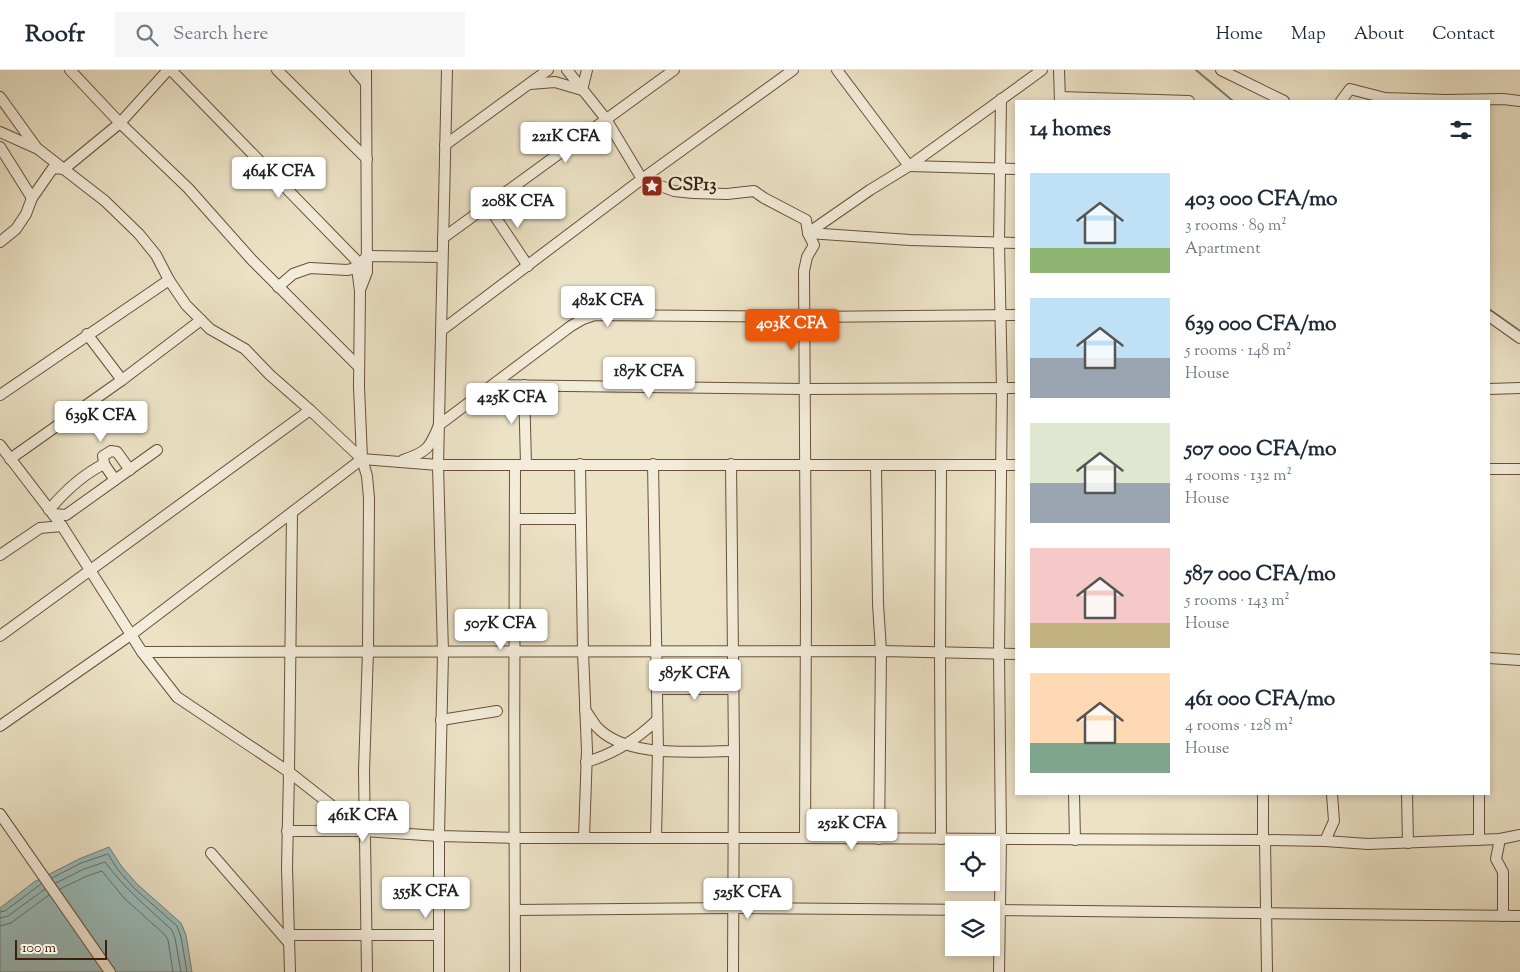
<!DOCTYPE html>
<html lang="en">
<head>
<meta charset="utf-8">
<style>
  :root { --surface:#fff; --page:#f6f6f7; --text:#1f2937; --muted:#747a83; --line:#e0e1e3; --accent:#ea580c }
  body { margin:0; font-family:"Sorts Mill Goudy",serif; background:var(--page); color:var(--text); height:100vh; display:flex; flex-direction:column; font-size:19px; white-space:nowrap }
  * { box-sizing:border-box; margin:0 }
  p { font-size:16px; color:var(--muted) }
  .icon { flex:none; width:28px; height:28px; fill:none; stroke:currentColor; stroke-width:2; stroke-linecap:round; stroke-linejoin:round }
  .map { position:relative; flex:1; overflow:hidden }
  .drawer { position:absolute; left:1015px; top:30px; width:475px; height:695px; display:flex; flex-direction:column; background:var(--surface); border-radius:0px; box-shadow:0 2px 8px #0003 }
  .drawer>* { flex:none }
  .tools { position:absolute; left:945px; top:766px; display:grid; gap:10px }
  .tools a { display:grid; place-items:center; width:55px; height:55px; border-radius:0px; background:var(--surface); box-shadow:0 2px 8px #0003; font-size:25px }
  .scale { position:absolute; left:15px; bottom:12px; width:92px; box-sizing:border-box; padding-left:5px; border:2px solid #3d200b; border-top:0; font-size:14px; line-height:18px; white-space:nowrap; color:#3d200b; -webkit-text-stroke:4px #f3ecda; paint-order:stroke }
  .price { position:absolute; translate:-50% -42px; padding:0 11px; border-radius:5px; background:#fff; color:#222; font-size:16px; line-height:32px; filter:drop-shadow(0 1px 2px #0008) }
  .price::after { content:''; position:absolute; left:50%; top:30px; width:15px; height:11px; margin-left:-8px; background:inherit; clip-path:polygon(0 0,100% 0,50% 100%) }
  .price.on { background:var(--accent); color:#fff }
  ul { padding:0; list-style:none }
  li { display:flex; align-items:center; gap:15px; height:125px; padding:0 15px }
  li span { display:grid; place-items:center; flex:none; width:140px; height:100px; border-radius:0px; color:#555 }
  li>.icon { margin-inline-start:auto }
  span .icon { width:60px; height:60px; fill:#fffc; stroke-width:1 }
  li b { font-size:21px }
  h2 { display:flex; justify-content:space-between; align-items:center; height:60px; padding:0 15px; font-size:21px }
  header { display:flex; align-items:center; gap:30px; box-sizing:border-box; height:70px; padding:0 25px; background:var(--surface); border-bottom:1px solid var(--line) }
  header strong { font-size:24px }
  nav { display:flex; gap:28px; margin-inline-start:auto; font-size:18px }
  .search { width:350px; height:45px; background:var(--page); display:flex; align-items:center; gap:12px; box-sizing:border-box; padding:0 18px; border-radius:0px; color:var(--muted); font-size:19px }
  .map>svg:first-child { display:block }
  .water { fill:#9abcbc; stroke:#757e75 }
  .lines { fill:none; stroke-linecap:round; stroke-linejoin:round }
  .shore { stroke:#6c6e64; stroke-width:1 }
  .stream { stroke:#757e75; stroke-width:2 }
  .minor-casing { stroke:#69503a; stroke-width:12 }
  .minor { stroke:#f3ecda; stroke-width:10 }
  .labels { text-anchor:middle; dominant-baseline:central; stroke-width:4; stroke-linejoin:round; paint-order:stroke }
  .poi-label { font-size:18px; font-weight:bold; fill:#3d200b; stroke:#f3ecda; text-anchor:start }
</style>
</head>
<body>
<header>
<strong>Roofr</strong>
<div class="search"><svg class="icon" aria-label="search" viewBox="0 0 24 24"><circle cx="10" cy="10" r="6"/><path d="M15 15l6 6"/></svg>Search here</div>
<nav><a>Home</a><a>Map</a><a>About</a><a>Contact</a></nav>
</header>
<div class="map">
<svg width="1520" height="902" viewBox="0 0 1520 902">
  <rect width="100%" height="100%" fill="#ece2c6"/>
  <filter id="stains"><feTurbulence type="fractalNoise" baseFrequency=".004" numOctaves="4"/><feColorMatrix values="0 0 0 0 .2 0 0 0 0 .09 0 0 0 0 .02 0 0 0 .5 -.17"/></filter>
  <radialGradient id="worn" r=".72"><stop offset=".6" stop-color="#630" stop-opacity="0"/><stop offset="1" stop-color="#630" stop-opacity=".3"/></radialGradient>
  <path class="water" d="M 109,777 L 122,797 L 137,814 L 181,853 L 186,865 L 192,902 L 0,902 L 0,838 L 34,812 L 79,789 Z"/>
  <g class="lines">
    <g class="shore">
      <path d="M 52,808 L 81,793 L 108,784 L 118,800 L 134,818 L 177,856 L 181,867 L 187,902"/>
      <path d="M 56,813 L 84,799 L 105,792 C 124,818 148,838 172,860 L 175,868 L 181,902"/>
      <path d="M 60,819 L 87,806 L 102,801 L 124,828 L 165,865 L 168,870 L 173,902"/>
      <path d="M 0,842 L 5,841 L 41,814"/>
      <path d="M 0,848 L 8,846 L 45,819"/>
      <path d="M 0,856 L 11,853 L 49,825"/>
    </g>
    <g class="stream">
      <path d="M 1196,0 L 1233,31"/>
      <path d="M 1489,239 L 1520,261"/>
    </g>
    <g class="minor-casing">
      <g id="minor">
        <path d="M 70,0 L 120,53 L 188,118 L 252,190 L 359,297"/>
        <path d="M 171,0 L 356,190 L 360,221 L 359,316 L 362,389 L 367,406 L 369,428 L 368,581 L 364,701 L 367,902"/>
        <path d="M 277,0 L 367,89"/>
        <path d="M 355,0 L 366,13"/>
        <path d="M 567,0 L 606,49 L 642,109 L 674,121 L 693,123 L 727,124 L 754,121 L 764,128 L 806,150 L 808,163 L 814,175 L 807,187 L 804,201 L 806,534 L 805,768"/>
        <path d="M 837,0 L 909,96 L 1016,99"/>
        <path d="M 1059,0 L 1060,31"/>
        <path d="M 1221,0 L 1284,31"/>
        <path d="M 530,14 L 555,12 L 582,20 L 587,0"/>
        <path d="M 0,27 L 36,77"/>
        <path d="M 1060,27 L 1189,31"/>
        <path d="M 1341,31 L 1350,19 L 1385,28 L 1446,30 L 1503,29 L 1520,31"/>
        <path d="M 0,62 L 38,79 L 105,131 L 139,164 L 156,185 L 169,210 L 186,235 L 210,259 L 245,279 L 270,305 L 310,340 L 362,389 L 438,395 L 1016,395"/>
        <path d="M 445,75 L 548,0"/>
        <path d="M 0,77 L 32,128"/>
        <path d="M 488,136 L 528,196"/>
        <path d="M 808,163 L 870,120 L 909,96 L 1042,0"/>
        <path d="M 808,163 L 910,170 L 1016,173"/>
        <path d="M 443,168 L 674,0"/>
        <path d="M 0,172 L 16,159 L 26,144 L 32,128 L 53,98 L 64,99 L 120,53 L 168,0"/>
        <path d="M 278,217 L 293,204 L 310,198 L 347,200 L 357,198 L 367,186 L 442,187"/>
        <path d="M 360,220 L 367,202 L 366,0"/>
        <path d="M 1489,246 L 1520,268"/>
        <path d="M 442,260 L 642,109 L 793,0"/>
        <path d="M 87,264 L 122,310"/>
        <path d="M 494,315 L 804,319 L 1016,318"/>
        <path d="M 524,315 L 526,395"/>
        <path d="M 1489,319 L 1520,318"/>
        <path d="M 0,325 L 169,210"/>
        <path d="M 0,375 L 62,456 L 142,582 L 177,627 L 289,702 L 364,761"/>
        <path d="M 10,389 L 122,310 L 201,250"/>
        <path d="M 403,390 C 427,382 430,378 439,355 L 571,256 L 583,249 L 595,245 L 805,247 L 1016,245"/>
        <path d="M 580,394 L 583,582 L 587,681 L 584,768"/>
        <path d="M 653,394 L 658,680 L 656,768"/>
        <path d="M 731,394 L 734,681 L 733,902"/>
        <path d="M 876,396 L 878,534 L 881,581 L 879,769"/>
        <path d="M 1489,399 L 1520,399"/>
        <path d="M 115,410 L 104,394 L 103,386 L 111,381 L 117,382 L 130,400"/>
        <path d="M 49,440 C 65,421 82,405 104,394"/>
        <path d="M 53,444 L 66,445 L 157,380"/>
        <path d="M 515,449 L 581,449"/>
        <path d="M 0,485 L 40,458 L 62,456"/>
        <path d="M 0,566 L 310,340"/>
        <path d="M 142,582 L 881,581 L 1016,584"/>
        <path d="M 1489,588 L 1520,590"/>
        <path d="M 657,619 L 733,619"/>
        <path d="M 585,640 C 589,645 592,651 596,656 C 625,689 694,681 734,681"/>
        <path d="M 441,650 L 497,641"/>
        <path d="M 0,656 L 132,564 L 362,389"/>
        <path d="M 586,692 C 614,684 636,670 657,650"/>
        <path d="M 1074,724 L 1075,770"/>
        <path d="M 1263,724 L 1263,770 L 1265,770 L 1267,902"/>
        <path d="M 1407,724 L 1408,773"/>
        <path d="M 1479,724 L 1479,770"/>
        <path d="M 0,744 L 110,902"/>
        <path d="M 287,761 L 364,761 L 439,766 L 515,768 L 805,768 L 1265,770"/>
        <path d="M 941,769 L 940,583 L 941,396"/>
        <path d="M 1500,769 L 1496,789 L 1503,802 L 1503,846"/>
        <path d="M 1263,770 L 1325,771 L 1368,774 L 1500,769 L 1520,765"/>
        <path d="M 1325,771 L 1334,751 L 1332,724"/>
        <path d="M 211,783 L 289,873"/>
        <path d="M 515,840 L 732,838 L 982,840"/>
        <path d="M 991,840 L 1520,846"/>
        <path d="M 289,865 L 439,865"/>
        <path d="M 290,902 L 287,797 L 289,702 L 292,443"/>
        <path d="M 439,902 L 439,766 L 443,583 L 438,395 L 447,0"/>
        <path d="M 515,902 C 514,733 514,564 515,395"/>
        <path d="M 999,902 L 1001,769 L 999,584 L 1002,318 L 999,173 L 1001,29"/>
      </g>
    </g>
    <use href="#minor" class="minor"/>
  </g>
  <defs>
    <g id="sight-square" transform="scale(1.125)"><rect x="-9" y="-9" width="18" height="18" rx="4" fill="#8f2418" stroke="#f3ecda"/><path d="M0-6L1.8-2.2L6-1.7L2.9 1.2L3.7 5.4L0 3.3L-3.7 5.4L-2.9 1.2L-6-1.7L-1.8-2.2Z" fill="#fff"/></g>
  </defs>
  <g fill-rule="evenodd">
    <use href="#sight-square" x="652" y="116"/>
  </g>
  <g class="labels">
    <g class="poi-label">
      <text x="668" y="116">CSP13</text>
    </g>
  </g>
  <rect width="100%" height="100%" filter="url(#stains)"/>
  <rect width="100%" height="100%" fill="url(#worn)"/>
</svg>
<div class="tools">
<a><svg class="icon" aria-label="locate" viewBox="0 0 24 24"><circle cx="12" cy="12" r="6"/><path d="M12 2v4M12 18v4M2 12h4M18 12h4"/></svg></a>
<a><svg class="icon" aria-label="layers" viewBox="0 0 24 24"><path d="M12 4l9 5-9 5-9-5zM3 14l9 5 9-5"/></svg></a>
</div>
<div class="scale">100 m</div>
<b class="price" style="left:566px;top:94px">221K CFA</b>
<b class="price" style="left:279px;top:129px">464K CFA</b>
<b class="price" style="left:518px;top:159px">208K CFA</b>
<b class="price" style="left:608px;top:258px">482K CFA</b>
<b class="price on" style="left:792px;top:281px">403K CFA</b>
<b class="price" style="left:649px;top:329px">187K CFA</b>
<b class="price" style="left:512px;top:355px">425K CFA</b>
<b class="price" style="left:101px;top:373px">639K CFA</b>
<b class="price" style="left:501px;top:581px">507K CFA</b>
<b class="price" style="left:695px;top:631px">587K CFA</b>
<b class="price" style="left:363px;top:773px">461K CFA</b>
<b class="price" style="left:852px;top:781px">252K CFA</b>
<b class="price" style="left:426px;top:849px">355K CFA</b>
<b class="price" style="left:748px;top:850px">525K CFA</b>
<section class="drawer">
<h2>14 homes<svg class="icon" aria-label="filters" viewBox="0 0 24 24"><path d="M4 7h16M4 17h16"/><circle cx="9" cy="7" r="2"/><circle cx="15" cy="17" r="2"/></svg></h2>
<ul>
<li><span style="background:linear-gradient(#bfe0f5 75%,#8fb573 0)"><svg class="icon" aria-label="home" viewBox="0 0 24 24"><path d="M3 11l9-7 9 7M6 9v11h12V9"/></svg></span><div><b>403 000 CFA/mo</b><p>3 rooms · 89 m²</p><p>Apartment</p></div></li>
<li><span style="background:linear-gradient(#bfe0f5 60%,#9aa5b1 0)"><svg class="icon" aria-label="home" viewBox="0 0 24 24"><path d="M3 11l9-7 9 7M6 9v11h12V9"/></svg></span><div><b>639 000 CFA/mo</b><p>5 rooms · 148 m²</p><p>House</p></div></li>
<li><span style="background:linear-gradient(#dfe7d0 60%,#9aa5b1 0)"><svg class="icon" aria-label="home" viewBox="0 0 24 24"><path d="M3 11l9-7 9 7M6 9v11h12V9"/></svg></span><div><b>507 000 CFA/mo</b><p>4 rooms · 132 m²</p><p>House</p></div></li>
<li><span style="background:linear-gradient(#f6c9c9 75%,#c2b280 0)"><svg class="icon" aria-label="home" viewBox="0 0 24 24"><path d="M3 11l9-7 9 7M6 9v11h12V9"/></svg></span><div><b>587 000 CFA/mo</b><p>5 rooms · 143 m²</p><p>House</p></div></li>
<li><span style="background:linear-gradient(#ffd9b3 70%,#7fa58c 0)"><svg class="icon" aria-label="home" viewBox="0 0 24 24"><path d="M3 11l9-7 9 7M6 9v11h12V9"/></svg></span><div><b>461 000 CFA/mo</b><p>4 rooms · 128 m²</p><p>House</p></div></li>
</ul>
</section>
</div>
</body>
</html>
